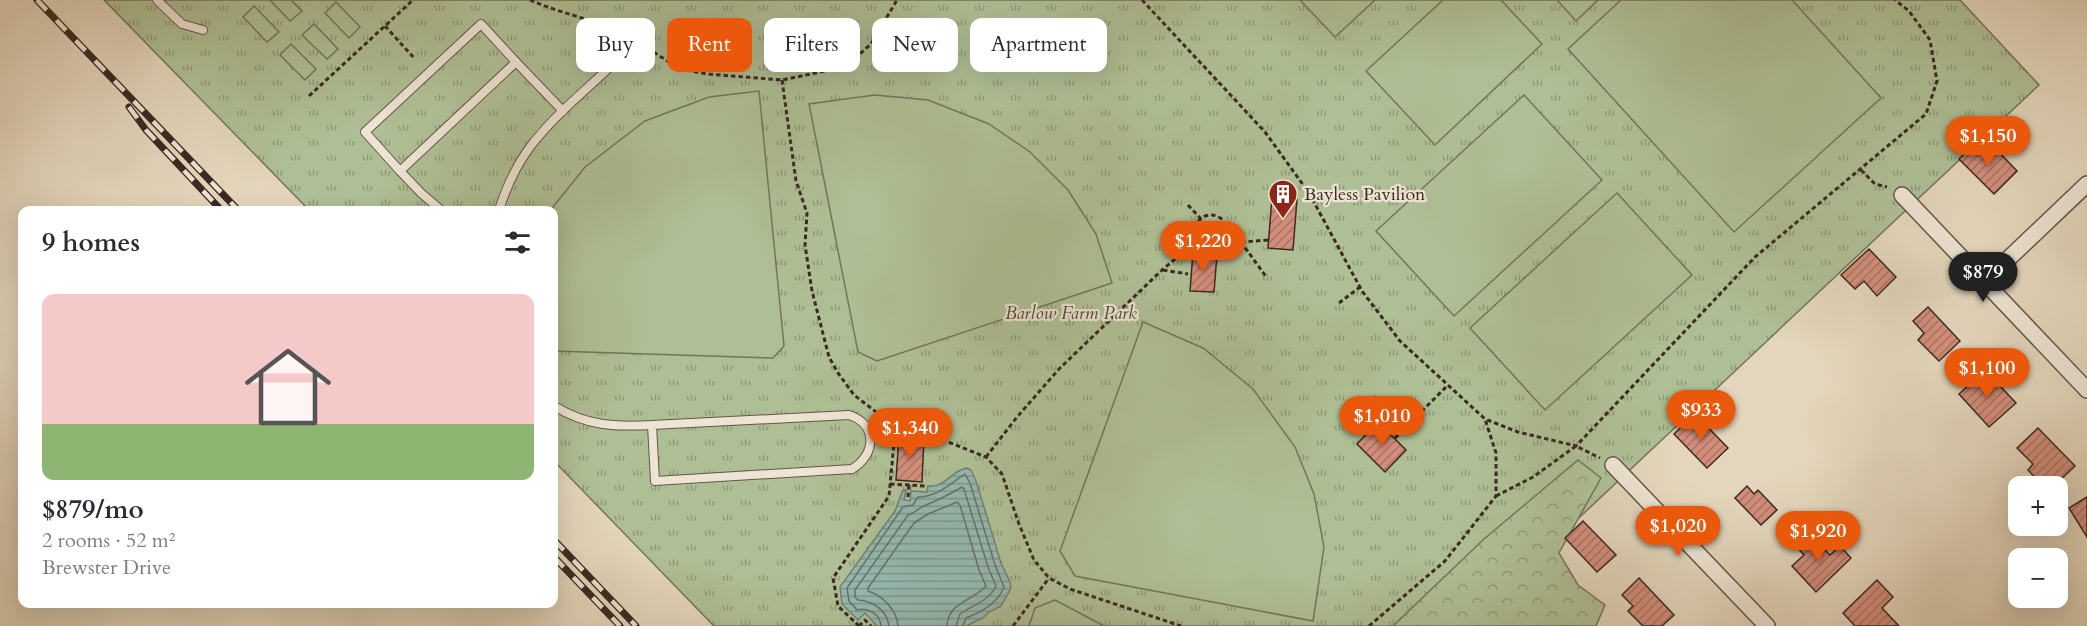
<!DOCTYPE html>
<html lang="en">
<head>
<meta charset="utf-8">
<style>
  :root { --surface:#fff; --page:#f7f7f7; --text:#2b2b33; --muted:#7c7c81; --line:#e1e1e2; --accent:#ea580c }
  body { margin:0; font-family:Cardo,serif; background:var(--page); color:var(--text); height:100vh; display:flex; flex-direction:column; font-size:22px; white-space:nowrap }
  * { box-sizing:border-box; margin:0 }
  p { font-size:20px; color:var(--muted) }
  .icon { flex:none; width:33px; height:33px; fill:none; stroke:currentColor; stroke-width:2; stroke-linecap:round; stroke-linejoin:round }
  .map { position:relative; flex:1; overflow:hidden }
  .panel { position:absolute; left:18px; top:206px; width:540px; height:402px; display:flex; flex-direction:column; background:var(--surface); border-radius:12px; box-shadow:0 6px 24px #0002 }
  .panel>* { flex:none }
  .top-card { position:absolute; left:576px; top:18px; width:570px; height:54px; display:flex; gap:12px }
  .tools { position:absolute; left:2008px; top:476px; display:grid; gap:12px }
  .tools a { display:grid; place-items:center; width:60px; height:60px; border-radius:12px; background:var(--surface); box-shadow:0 6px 24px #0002; font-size:30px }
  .price { position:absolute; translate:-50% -51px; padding:0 14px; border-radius:21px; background:var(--accent); color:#fff; font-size:20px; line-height:39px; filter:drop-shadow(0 2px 3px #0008) }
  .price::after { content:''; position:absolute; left:50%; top:36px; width:18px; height:14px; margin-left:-9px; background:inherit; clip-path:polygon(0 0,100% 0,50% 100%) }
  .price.on { background:#222; color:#fff }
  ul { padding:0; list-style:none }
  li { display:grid; align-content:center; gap:12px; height:318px; padding:0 24px }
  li+li { border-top:2px solid var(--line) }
  li span { display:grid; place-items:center; height:186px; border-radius:12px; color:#555 }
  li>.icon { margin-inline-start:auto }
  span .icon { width:108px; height:108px; fill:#fffc; stroke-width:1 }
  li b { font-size:26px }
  h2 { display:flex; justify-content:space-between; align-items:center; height:72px; padding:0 24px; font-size:26px }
  .chip { padding:0 21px; border-radius:12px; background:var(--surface); box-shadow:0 6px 24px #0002; font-size:21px; line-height:54px }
  .chip.on { background:var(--accent); color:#fff }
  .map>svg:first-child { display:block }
  .grass { fill:url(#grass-tufts); stroke:#75745c; stroke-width:1.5 }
  .forest { fill:url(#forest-crowns); stroke:#75745c; stroke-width:1.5 }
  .garden { fill:#afbf95; stroke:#75745c; stroke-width:1.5 }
  .water { fill:url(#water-rules); stroke:#718077; stroke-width:1.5 }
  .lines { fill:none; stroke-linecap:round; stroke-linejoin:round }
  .shore { stroke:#687269; stroke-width:1.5 }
  .building { fill:url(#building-hatch); stroke:#3b2a23; stroke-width:1.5 }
  .service-casing { stroke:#655549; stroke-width:10 }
  .minor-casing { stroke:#655549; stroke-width:18 }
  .path { stroke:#3b2a23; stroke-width:3; stroke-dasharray:4.5 3; stroke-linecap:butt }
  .service { stroke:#ede4d3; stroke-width:8 }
  .minor { stroke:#ede4d3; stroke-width:15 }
  .rail-casing { stroke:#3b2a23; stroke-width:7 }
  .rail { stroke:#ede4d3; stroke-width:4.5; stroke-dasharray:14; stroke-linecap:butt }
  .labels { text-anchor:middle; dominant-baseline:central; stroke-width:4.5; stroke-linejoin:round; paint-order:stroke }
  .poi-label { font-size:18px; fill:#3b2a23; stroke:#ede4d3; text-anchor:start }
  .park-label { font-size:18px; font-style:italic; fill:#52483a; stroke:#ede4d3 }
</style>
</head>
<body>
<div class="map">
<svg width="2087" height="626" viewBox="0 0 2087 626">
  <defs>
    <pattern id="grass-tufts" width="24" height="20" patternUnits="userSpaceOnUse" patternTransform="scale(1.5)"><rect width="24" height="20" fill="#afbf95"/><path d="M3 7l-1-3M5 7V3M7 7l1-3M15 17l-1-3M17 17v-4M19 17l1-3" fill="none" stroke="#909b79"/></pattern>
    <pattern id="forest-crowns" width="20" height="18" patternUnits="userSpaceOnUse" patternTransform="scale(1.5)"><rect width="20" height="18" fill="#afbf95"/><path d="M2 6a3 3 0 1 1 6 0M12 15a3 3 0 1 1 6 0" fill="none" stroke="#909b79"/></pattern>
    <pattern id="water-rules" width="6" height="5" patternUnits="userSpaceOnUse" patternTransform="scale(1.5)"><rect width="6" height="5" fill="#95b9af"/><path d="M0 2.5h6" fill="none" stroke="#7b978e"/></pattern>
    <pattern id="building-hatch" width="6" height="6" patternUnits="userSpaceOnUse" patternTransform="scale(1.5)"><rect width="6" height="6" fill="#d28e7a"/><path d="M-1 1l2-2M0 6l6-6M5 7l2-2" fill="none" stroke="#ac7464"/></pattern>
  </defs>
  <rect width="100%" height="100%" fill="#e4d6bc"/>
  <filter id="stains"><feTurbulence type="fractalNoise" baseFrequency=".00333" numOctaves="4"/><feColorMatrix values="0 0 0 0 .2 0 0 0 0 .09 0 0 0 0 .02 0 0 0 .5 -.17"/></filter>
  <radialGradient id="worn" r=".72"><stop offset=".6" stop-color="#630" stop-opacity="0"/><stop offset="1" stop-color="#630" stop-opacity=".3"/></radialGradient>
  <path class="grass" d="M 104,0 L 1960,0 L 2039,85 L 1464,626 L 714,626 L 554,461 L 554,210 L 309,210 Z"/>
  <path class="forest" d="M 1578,460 L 1601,478 L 1559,553 L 1578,585 L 1605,605 L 1596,626 L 1393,626 L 1484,539 Z"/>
  <g class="garden">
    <path d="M 270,0 L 291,0 L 302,11 L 290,21 Z"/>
    <path d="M 1300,0 L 1375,0 L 1335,37 Z"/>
    <path d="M 1443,0 L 1501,0 L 1542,44 L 1435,145 L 1366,71 Z"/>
    <path d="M 1557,0 L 1598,0 L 1576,21 Z"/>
    <path d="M 1621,0 L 1792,0 L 1881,98 L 1734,232 L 1568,49 Z"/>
    <path d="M 336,2 L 360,27 L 349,38 L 325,13 Z"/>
    <path d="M 254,6 L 279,32 L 267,42 L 243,17 Z"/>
    <path d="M 314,24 L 338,49 L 327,59 L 302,35 Z"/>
    <path d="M 291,44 L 316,69 L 305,80 L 280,55 Z"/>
    <path d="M 759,91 L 784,346 L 773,358 L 554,351 L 553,207 L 585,167 L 645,121 L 709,97 Z"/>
    <path d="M 875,95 L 928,100 L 989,124 L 1030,152 L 1068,190 L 1096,234 L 1112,283 L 877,361 L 858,352 L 809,104 Z"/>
    <path d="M 1524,95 L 1602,180 L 1454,316 L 1376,231 Z"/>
    <path d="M 1617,193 L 1692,275 L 1545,410 L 1470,328 Z"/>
    <path d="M 1143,322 L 1203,348 L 1253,389 L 1295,447 L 1314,494 L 1324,547 L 1313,621 L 1075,576 L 1060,551 Z"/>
    <path d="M 1055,600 L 1104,626 L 1029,626 L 1035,608 Z"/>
  </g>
  <path class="water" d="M 967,468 L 971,470 L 976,481 L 1001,563 L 1010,582 L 1011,588 L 1001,606 L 989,612 L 983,618 L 966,626 L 877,626 L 865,613 L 858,620 L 842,604 L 840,587 L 895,511 L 903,490 L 906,490 L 904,500 L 910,501 L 911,491 L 927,492 L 928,486 C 946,488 951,470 967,468 Z"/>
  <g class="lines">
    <g class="shore">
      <path d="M 881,626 C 880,614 868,607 857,610 L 849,601 L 847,588 L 903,507 L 913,505 L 918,497 C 937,497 950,484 965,474 L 970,483 L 995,565 L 1004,587 C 998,603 982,612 966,618 L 963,626"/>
      <path d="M 889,626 C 887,610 873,601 858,600 L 855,597 L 855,590 L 908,515 C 915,513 920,507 926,505 C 939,500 950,494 962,487 L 964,489 L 988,567 L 996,586 C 989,601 973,605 960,614 L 956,626"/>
      <path d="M 898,626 C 897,610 883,596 868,591 L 868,588 L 914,523 L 928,514 L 957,502 L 960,505 L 979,570 L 986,586 C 973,601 948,602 947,626"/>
    </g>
  </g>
  <g class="building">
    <path d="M 1978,141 L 1991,154 L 1996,149 L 2017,171 L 1994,194 L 1959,159 Z"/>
    <path d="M 1272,197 L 1297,199 L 1293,250 L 1268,248 Z"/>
    <path d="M 1869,249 L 1896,277 L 1877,296 L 1864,281 L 1855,289 L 1841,275 Z"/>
    <path d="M 1193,252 L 1217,254 L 1214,292 L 1190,291 Z"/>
    <path d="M 1928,307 L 1960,341 L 1939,361 L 1918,340 L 1924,333 L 1913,321 Z"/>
    <path d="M 1985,370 L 2016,403 L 1989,427 L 1959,394 Z"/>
    <path d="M 1695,414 L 1728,448 L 1707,468 L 1674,434 Z"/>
    <path d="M 1378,422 L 1406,450 L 1385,472 L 1357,444 Z"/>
    <path d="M 2038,428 L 2075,466 L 2055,485 L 2046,477 L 2040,483 L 2028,470 L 2033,464 L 2017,448 Z"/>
    <path d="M 899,436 L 924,437 L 922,482 L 896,480 Z"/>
    <path d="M 1747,486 L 1754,494 L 1758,490 L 1777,510 L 1761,525 L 1735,498 Z"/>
    <path d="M 2087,497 L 2087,537 L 2069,508 Z"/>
    <path d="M 1583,521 L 1616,555 L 1597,572 L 1565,538 Z"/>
    <path d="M 1806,531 L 1830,555 L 1840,546 L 1851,558 L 1816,592 L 1792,566 L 1804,555 L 1793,543 Z"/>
    <path d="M 1639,578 L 1674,615 L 1662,626 L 1643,626 L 1628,611 L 1633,606 L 1622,595 Z"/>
    <path d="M 1877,580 L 1893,597 L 1882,608 L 1899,626 L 1855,626 L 1843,613 Z"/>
  </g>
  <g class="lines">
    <g class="service-casing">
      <g id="service">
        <path d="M 157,0 L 182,24 L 203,30"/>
        <path d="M 481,24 L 516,62 L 400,171 L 365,132 Z"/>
        <path d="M 516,62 L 563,111"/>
        <path d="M 400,171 L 421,193 L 441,210"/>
        <path d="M 499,210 C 506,188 516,166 530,147 C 558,110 597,82 629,48"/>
        <path d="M 554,406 C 587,426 614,427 652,425 L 849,415 C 878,424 876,455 852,469 L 655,481 L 652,425"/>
      </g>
    </g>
    <g class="minor-casing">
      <g id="minor">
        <path d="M 1902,195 L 2087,390"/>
        <path d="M 1985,281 L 2087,184"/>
        <path d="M 1613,465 L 1767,626"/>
      </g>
    </g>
    <g class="path">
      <path d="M 530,0 C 561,14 595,19 625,35"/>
      <path d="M 1142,0 L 1265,132 L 1309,193 L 1362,291 L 1400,341 L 1485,419 L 1518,432 L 1576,446 L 1755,257 L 1926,114 L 1937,81 L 1930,40 L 1909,11 L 1895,0"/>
      <path d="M 385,26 L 415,59"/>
      <path d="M 641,44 L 669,62 L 686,70 L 707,74 L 782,80 L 830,70 L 852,61 L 871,44 L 897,0"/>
      <path d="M 782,80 L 796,181 L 807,213 L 805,245 L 812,291 L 829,357 L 838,373 L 854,395 L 880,415 L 986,457 L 1002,474 L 1019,524 L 1034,560 L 1049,578 L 1070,589 L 1181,626"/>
      <path d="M 309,96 L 413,0"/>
      <path d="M 1861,170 L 1875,184 L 1887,187"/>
      <path d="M 1188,205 L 1201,219"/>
      <circle cx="1211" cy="231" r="16"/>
      <path d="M 1226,238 L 1241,242 L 1267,278"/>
      <path d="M 1241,242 L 1269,240"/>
      <path d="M 1163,270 L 1188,274"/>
      <path d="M 1339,303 L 1360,287"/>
      <path d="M 1395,438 L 1448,385"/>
      <path d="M 986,457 L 1017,417 L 1059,369 L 1162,270 L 1198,240"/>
      <path d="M 890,484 L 926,486"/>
      <path d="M 1496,496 L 1533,477 L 1576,446 L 1600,458"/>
      <path d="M 908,497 L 909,485"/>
      <path d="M 859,626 L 838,606 L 833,578 L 889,496 L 896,422"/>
      <path d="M 859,626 L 865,620 L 871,626"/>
      <path d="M 1013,626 L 1049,578"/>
      <path d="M 1369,626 L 1445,561 L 1496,496 L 1496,453 L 1485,419"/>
    </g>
    <use href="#service" class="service"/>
    <use href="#minor" class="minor"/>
    <g class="rail-casing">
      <g id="rail">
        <path d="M 37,0 L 238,210"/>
        <path d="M 129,107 L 146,130 L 221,210"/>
        <path d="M 554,540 L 636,626"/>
        <path d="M 554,557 L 620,626"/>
      </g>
    </g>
    <use href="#rail" class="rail"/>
  </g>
  <defs>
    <g id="building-pin" transform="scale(1.5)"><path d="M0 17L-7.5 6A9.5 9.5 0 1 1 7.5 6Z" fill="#8f2418" stroke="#ede4d3"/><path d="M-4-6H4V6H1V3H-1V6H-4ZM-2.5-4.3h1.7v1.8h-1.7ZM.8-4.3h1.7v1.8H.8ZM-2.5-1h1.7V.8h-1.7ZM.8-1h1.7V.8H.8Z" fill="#fff"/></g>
  </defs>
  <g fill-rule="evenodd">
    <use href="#building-pin" x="1283" y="194"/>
  </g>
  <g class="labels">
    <g class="poi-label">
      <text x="1304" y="194">Bayless Pavilion</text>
    </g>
    <g class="park-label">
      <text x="1071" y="313">Barlow Farm Park</text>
    </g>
  </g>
  <rect width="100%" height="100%" filter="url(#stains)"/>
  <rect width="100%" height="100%" fill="url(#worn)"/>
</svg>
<div class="tools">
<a>+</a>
<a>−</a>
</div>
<b class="price" style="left:1988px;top:167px">$1,150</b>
<b class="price" style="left:1203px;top:272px">$1,220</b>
<b class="price on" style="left:1983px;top:303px">$879</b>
<b class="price" style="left:1987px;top:399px">$1,100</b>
<b class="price" style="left:1701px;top:441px">$933</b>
<b class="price" style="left:1382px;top:447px">$1,010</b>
<b class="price" style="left:910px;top:459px">$1,340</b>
<b class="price" style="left:1678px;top:557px">$1,020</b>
<b class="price" style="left:1818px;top:562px">$1,920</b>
<div class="top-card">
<a class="chip">Buy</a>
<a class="chip on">Rent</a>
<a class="chip">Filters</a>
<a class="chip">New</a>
<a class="chip">Apartment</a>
</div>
<section class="panel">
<h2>9 homes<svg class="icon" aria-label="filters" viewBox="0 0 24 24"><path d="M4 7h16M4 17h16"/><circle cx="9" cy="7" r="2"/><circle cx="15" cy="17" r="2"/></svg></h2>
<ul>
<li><span style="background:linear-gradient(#f6c9c9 70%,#8fb573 0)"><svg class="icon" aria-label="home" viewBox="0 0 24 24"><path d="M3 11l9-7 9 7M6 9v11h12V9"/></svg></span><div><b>$879/mo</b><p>2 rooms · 52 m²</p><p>Brewster Drive</p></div></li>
</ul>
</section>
</div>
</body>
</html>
